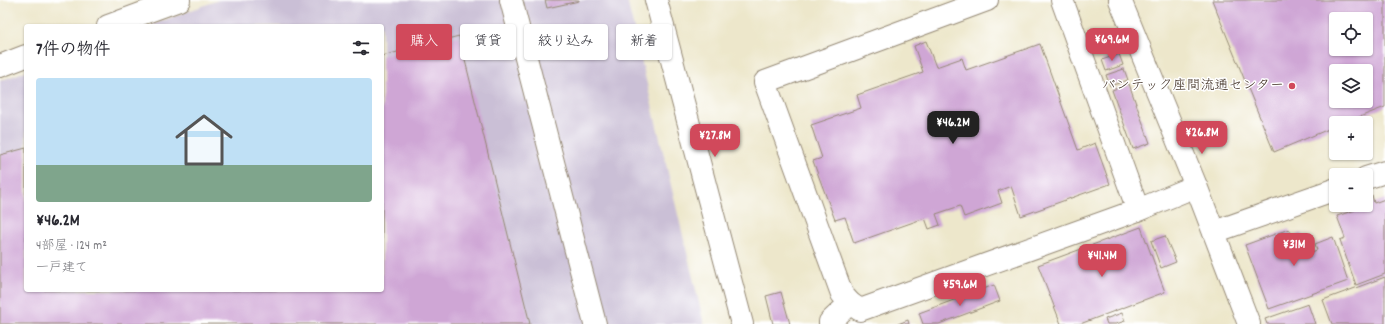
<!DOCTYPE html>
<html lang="ja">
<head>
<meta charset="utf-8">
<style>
  :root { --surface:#fff; --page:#f7f7f7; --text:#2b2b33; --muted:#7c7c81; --accent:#d1495b }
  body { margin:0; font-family:Dekko,"Klee One",sans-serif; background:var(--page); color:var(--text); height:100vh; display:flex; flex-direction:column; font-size:15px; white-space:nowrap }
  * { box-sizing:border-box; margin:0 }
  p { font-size:13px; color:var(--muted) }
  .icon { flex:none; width:22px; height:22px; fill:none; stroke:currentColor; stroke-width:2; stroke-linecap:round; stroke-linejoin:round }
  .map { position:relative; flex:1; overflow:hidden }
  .drawer { position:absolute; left:24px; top:24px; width:360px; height:268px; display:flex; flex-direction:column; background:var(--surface); border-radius:4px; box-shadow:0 1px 3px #0004 }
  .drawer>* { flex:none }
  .guide { position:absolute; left:396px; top:24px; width:380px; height:36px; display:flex; gap:8px }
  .controls { position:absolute; left:1329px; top:12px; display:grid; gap:8px }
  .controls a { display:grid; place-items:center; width:44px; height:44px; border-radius:4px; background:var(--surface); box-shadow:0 1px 3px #0004; font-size:20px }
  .price { position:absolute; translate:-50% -34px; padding:0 9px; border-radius:8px; background:var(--accent); color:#fff; font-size:13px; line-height:26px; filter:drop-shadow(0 1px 2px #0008) }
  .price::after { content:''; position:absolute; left:50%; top:24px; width:12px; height:9px; margin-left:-6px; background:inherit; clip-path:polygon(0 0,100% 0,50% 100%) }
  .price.current { background:#222; color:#fff }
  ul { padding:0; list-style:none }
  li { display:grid; align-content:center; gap:8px; height:212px; padding:0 12px }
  li span { display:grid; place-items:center; height:124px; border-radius:4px; color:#555 }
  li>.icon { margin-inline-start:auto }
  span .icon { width:72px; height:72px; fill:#fffc; stroke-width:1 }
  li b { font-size:17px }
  h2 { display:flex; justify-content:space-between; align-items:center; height:48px; padding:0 12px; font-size:17px }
  .tag { padding:0 14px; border-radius:4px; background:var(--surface); box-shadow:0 1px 3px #0004; font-size:14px; line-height:36px }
  .tag.current { background:var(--accent); color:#fff }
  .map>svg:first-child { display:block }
  .industrial { fill:#cabfd6 }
  .building { fill:#cfa6d5; fill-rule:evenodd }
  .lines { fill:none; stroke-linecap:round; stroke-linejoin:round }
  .minor-casing { stroke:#948874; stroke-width:24 }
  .minor { stroke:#fff; stroke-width:22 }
  .poi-dot { fill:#d1495b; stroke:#fff; stroke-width:1.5 }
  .labels { text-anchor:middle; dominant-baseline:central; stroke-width:3; stroke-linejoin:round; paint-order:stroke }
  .poi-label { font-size:14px; fill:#3b2a1e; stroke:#fff; text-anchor:end }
</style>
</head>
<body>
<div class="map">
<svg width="1385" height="324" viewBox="0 0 1385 324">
  <rect width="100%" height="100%" fill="#fff"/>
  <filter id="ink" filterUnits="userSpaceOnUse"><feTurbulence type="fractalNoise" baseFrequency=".025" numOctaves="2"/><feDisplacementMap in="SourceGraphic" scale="8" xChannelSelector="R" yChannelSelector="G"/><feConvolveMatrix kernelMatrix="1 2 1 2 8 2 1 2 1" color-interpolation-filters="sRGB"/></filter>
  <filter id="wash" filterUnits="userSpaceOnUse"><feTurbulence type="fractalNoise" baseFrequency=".012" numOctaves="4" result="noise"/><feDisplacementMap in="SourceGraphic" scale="16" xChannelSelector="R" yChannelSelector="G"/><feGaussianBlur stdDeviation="0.9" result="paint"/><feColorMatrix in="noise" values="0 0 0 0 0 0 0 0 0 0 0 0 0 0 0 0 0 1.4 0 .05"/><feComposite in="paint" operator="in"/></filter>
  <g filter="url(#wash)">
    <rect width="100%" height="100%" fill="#ede7cb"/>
    <path class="industrial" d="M 219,0 L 627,0 L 704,324 L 0,324 L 0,81 L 26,71 L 26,290 L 382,290 L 382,26 L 148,26 Z"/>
    <g id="blocks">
      <g class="building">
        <path d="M 545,0 L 579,0 L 579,1 L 547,8 Z"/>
        <path d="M 1212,0 L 1385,0 L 1385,107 L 1344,123 L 1336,123 L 1336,126 L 1274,152 ZM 1336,19 L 1366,19 L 1366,49 L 1336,49 ZM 1336,71 L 1366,71 L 1366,101 L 1336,101 Z"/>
        <path d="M 459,36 L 530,324 L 0,324 L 0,155 L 26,148 L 26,290 L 382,290 L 382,56 Z"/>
        <path d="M 926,41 L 936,67 L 962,58 L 966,70 L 1040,44 L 1078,150 L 1095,143 L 1110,184 L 1021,216 L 1011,186 L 998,191 L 1002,203 L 964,217 L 960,206 L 936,214 L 940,225 L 929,229 L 925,218 L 854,243 L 845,217 L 835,220 L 813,161 L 822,158 L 811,125 L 861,108 L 857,95 L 923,72 L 914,46 Z"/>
        <path d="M 1119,54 L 1123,65 L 1106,71 L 1102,60 Z"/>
        <path d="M 1124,69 L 1128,80 L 1110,86 L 1106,75 Z"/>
        <path d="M 1129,84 L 1150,143 L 1133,149 L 1112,90 Z"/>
        <path d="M 1372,195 L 1374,203 L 1385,199 L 1385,274 L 1356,285 L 1340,240 L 1345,238 L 1337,216 L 1355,210 L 1353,205 L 1366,205 L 1366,197 Z"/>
        <path d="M 1141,227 L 1165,292 L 1080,324 L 1061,324 L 1038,265 Z"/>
        <path d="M 1289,229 L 1292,237 L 1302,233 L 1309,253 L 1317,250 L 1315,244 L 1333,237 L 1348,281 L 1269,309 L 1245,245 Z"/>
        <path d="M 1165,236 L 1176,262 L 1161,268 L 1151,241 Z"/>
        <path d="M 1385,277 L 1385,324 L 1332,324 L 1323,300 Z"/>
        <path d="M 994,285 L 1000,301 L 939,324 L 923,324 L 919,313 Z"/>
        <path d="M 781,292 L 790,324 L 773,324 L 766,296 Z"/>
        <path d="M 1308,304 L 1315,324 L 1267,324 L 1265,319 Z"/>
        <path d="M 1122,313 L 1125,321 L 1116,324 L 1107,324 L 1105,319 Z"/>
        <path d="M 908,320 L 909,324 L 898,324 Z"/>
      </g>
    </g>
  </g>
  <g filter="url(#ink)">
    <use href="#blocks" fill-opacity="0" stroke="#948874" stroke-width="1"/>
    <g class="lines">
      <g class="minor-casing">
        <g id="minor">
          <path d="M 511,0 L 595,324"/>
          <path d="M 656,0 L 742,324"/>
          <path d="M 987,0 L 765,82 L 842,294 L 850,303 L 860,310 L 1138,210 L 1196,186"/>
          <path d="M 1062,0 L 1138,210"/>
          <path d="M 1120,0 L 1196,186 L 1249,324"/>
          <path d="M 108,26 L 179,0"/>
          <path d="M 0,66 L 26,56"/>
          <path d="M 1366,178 L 1385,172"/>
          <path d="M 1214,232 L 1336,189"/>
          <path d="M 830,324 L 830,322 L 850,303"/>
        </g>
      </g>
      <use href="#minor" class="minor"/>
    </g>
  </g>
  <circle class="poi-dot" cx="1292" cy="86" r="4"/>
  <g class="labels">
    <g class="poi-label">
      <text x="1284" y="86">バンテック座間流通センター</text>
    </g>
  </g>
</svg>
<div class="controls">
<a><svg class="icon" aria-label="locate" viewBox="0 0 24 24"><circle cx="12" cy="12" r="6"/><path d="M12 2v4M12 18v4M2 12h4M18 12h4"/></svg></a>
<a><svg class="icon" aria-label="layers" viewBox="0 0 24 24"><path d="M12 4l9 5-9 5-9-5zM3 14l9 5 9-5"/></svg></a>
<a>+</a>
<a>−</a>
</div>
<b class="price" style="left:1112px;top:62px">¥69.6M</b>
<b class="price current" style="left:953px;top:145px">¥46.2M</b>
<b class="price" style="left:1202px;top:155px">¥26.8M</b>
<b class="price" style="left:715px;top:158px">¥27.8M</b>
<b class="price" style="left:1294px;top:267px">¥31M</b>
<b class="price" style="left:1102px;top:278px">¥41.4M</b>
<b class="price" style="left:960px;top:307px">¥59.6M</b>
<div class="guide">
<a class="tag current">購入</a>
<a class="tag">賃貸</a>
<a class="tag">絞り込み</a>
<a class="tag">新着</a>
</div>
<section class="drawer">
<h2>7件の物件<svg class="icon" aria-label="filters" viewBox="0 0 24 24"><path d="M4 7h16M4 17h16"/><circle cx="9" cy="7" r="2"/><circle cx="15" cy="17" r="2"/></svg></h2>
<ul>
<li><span style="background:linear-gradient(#bfe0f5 70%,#7fa58c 0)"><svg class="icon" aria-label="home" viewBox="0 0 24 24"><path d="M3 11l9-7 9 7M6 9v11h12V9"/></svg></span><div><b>¥46.2M</b><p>4部屋 · 124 m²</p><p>一戸建て</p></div></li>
</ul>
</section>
</div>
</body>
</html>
